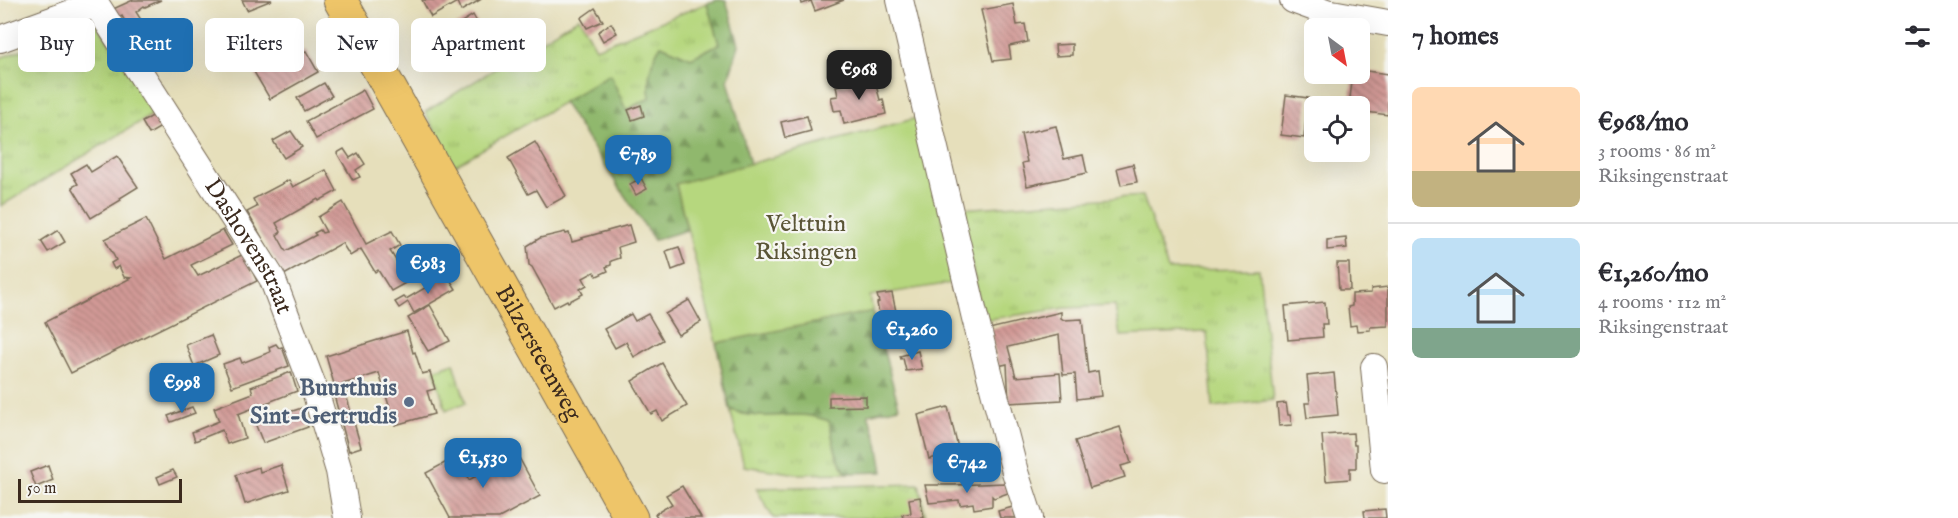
<!DOCTYPE html>
<html lang="en">
<head>
<meta charset="utf-8">
<style>
  :root { --surface:#fff; --page:#f7f7f7; --text:#2b2b33; --muted:#7c7c81; --line:#e1e1e2; --accent:#1f6fb2 }
  body { margin:0; font-family:"IM FELL English",serif; background:var(--page); color:var(--text); height:100vh; display:flex; flex-direction:column; font-size:22px; white-space:nowrap }
  * { box-sizing:border-box; margin:0 }
  p { font-size:20px; color:var(--muted) }
  .icon { flex:none; width:33px; height:33px; fill:none; stroke:currentColor; stroke-width:2; stroke-linecap:round; stroke-linejoin:round }
  .map { position:relative; flex:1; overflow:hidden }
  .details { display:flex; flex-direction:column; background:var(--surface); width:570px }
  .details>* { flex:none }
  .guide { position:absolute; left:18px; top:18px; width:570px; height:54px; display:flex; gap:12px }
  .needle { width:39px; rotate:148deg }
  .fabs { position:absolute; left:1304px; top:18px; display:grid; gap:12px }
  .fabs a { display:grid; place-items:center; width:66px; height:66px; border-radius:9px; background:var(--surface); box-shadow:0 6px 24px #0002; font-size:30px }
  .scale { position:absolute; left:18px; bottom:15px; width:164px; box-sizing:border-box; padding-left:6px; border:3px solid #3b2a1e; border-top:0; font-size:16px; line-height:21px; white-space:nowrap; color:#3b2a1e; -webkit-text-stroke:4px #f6f6f2; paint-order:stroke }
  .price { position:absolute; translate:-50% -51px; padding:0 14px; border-radius:12px; background:var(--accent); color:#fff; font-size:20px; line-height:39px; filter:drop-shadow(0 2px 3px #0008) }
  .price::after { content:''; position:absolute; left:50%; top:36px; width:18px; height:14px; margin-left:-9px; background:inherit; clip-path:polygon(0 0,100% 0,50% 100%) }
  .price.current { background:#222; color:#fff }
  ul { padding:0; list-style:none }
  li { display:flex; align-items:center; gap:18px; height:150px; padding:0 24px }
  li+li { border-top:2px solid var(--line) }
  li span { display:grid; place-items:center; flex:none; width:168px; height:120px; border-radius:9px; color:#555 }
  li>.icon { margin-inline-start:auto }
  span .icon { width:72px; height:72px; fill:#fffc; stroke-width:1 }
  li b { font-size:26px }
  h2 { display:flex; justify-content:space-between; align-items:center; height:72px; padding:0 24px; font-size:26px }
  .chip { padding:0 21px; border-radius:9px; background:var(--surface); box-shadow:0 6px 24px #0002; font-size:21px; line-height:54px }
  .chip.current { background:var(--accent); color:#fff }
  main { display:flex; flex:1; min-height:0 }
  .map>svg:first-child { display:block }
  .grass { fill:url(#grass-tufts); stroke:#78804e; stroke-width:1.5 }
  .forest { fill:url(#forest-firs); stroke:#667146; stroke-width:1.5 }
  .garden { fill:#b6d77e; stroke:#78804e; stroke-width:1.5 }
  .building { fill:url(#building-back-hatch) }
  .lines { fill:none; stroke-linecap:round; stroke-linejoin:round }
  .minor-casing { stroke:#776955; stroke-width:28 }
  .major-casing { stroke:#776955; stroke-width:35 }
  .minor { stroke:#fff; stroke-width:26 }
  .major { stroke:#eec569; stroke-width:33 }
  .service-dot { fill:#5c6f8a; stroke:#f6f6f2; stroke-width:2 }
  .labels { text-anchor:middle; dominant-baseline:central; stroke-width:4.5; stroke-linejoin:round; paint-order:stroke }
  .park-label { font-size:24px; fill:#5a5536; stroke:#f6f6f2 }
  .street-label { font-size:24px; fill:#3b2a1e; stroke:#f6f6f2 }
  .service-label { font-size:24px; font-weight:bold; fill:#4e5e75; stroke:#f6f6f2; text-anchor:end }
</style>
</head>
<body>
<main>
<div class="map">
<svg width="1388" height="518" viewBox="0 0 1388 518">
  <defs>
    <pattern id="grass-tufts" width="24" height="20" patternUnits="userSpaceOnUse" patternTransform="scale(1.5)"><rect width="24" height="20" fill="#b6d77e"/><path d="M3 7l-1-3M5 7V3M7 7l1-3M15 17l-1-3M17 17v-4M19 17l1-3" fill="none" stroke="#9db96c"/></pattern>
    <pattern id="forest-firs" width="22" height="20" patternUnits="userSpaceOnUse" patternTransform="scale(1.5)"><rect width="22" height="20" fill="#90b86d"/><path d="M5 1l3.5 6h-7zM16 11l3.5 6h-7z" fill="#779659"/></pattern>
    <pattern id="building-back-hatch" width="6" height="6" patternUnits="userSpaceOnUse" patternTransform="scale(1.5)"><rect width="6" height="6" fill="#d29a96"/><path d="M-1 5l2 2M0 0l6 6M5-1l2 2" fill="none" stroke="#ac7e7a"/></pattern>
  </defs>
  <rect width="100%" height="100%" fill="#f6f6f2"/>
  <filter id="ink" filterUnits="userSpaceOnUse"><feTurbulence type="fractalNoise" baseFrequency=".0167" numOctaves="2"/><feDisplacementMap in="SourceGraphic" scale="12" xChannelSelector="R" yChannelSelector="G"/><feConvolveMatrix kernelMatrix="1 2 1 2 8 2 1 2 1" color-interpolation-filters="sRGB"/></filter>
  <filter id="wash" filterUnits="userSpaceOnUse"><feTurbulence type="fractalNoise" baseFrequency=".008" numOctaves="4" result="noise"/><feDisplacementMap in="SourceGraphic" scale="24" xChannelSelector="R" yChannelSelector="G"/><feGaussianBlur stdDeviation="1.35" result="paint"/><feColorMatrix in="noise" values="0 0 0 0 0 0 0 0 0 0 0 0 0 0 0 0 0 1.4 0 .05"/><feComposite in="paint" operator="in"/></filter>
  <g filter="url(#wash)">
    <rect width="100%" height="100%" fill="#e6dfbb"/>
    <g class="grass">
      <path d="M 707,3 L 719,44 L 691,58 L 661,45 C 650,61 647,78 650,98 L 626,110 L 610,75 L 454,166 L 425,112 L 579,17 L 596,48 Z"/>
      <path d="M 96,22 L 155,113 L 1,206 L 0,58 Z"/>
      <path d="M 1143,196 L 1168,270 L 1259,269 L 1273,400 L 1213,407 L 1207,332 L 1120,336 L 1115,306 L 1065,308 L 983,320 L 960,209 Z"/>
      <path d="M 454,363 L 466,403 L 446,410 L 434,370 Z"/>
      <path d="M 730,409 C 757,422 783,412 811,416 C 817,417 824,419 830,421 C 833,441 835,458 847,473 L 798,474 L 744,466 Z"/>
      <path d="M 919,484 L 926,518 L 773,518 L 756,488 Z"/>
    </g>
    <g class="forest">
      <path d="M 717,0 L 726,0 L 739,45 L 728,80 L 750,164 L 676,184 L 687,230 L 654,240 L 563,102 L 610,74 L 626,110 L 650,98 C 647,78 650,61 661,45 L 691,58 L 719,44 L 707,3 Z"/>
      <path d="M 873,311 L 899,407 L 868,414 L 878,443 L 883,472 L 847,473 C 835,458 833,440 829,421 C 823,419 817,417 811,416 C 783,412 757,422 730,409 L 716,343 Z"/>
    </g>
    <path class="garden" d="M 917,118 L 958,282 L 870,296 L 873,311 L 716,343 L 676,184 Z"/>
    <g id="blocks">
      <g class="building">
        <path d="M 133,0 L 161,0 L 145,7 L 144,6 L 136,12 L 148,31 L 164,21 L 169,27 L 176,23 L 189,44 L 153,69 L 122,16 L 119,18 L 113,9 Z"/>
        <path d="M 242,0 L 272,0 L 247,10 Z"/>
        <path d="M 422,0 L 480,0 L 461,11 L 457,2 L 431,17 Z"/>
        <path d="M 801,0 L 844,0 L 815,11 L 811,1 L 802,4 Z"/>
        <path d="M 1013,4 L 1017,25 L 1025,24 L 1028,42 L 1009,46 L 1011,59 L 993,61 L 981,10 Z"/>
        <path d="M 595,8 L 603,21 L 587,28 L 581,18 Z"/>
        <path d="M 473,15 L 485,36 L 493,31 L 502,46 L 461,69 L 453,55 L 459,52 L 447,31 Z"/>
        <path d="M 611,23 L 617,33 L 603,41 L 598,32 Z"/>
        <path d="M 282,32 L 289,45 L 293,43 L 299,54 L 306,51 L 318,72 L 270,99 L 247,60 L 260,52 L 258,49 L 266,44 L 265,43 Z"/>
        <path d="M 1072,44 L 1072,55 L 1056,56 L 1055,45 Z"/>
        <path d="M 1359,70 L 1388,74 L 1388,115 L 1359,111 L 1359,106 L 1349,106 L 1353,74 L 1359,74 Z"/>
        <path d="M 874,78 L 880,100 L 883,99 L 886,114 L 844,124 L 841,110 L 834,111 L 831,97 L 838,96 L 836,86 Z"/>
        <path d="M 324,83 L 332,96 L 304,111 L 297,98 Z"/>
        <path d="M 363,90 L 373,109 L 316,139 L 306,121 Z"/>
        <path d="M 1286,95 L 1308,98 L 1304,138 L 1281,135 Z"/>
        <path d="M 641,105 L 644,116 L 632,120 L 628,110 Z"/>
        <path d="M 154,115 L 161,127 L 149,134 L 142,122 Z"/>
        <path d="M 807,116 L 811,131 L 785,138 L 781,122 Z"/>
        <path d="M 1056,126 L 1064,159 L 1083,155 L 1087,173 L 1027,186 L 1022,163 L 1027,162 L 1021,134 Z"/>
        <path d="M 291,131 L 302,147 L 284,158 L 273,141 Z"/>
        <path d="M 535,142 L 566,196 L 546,207 L 536,190 L 528,194 L 508,158 Z"/>
        <path d="M 344,149 L 350,158 L 358,153 L 365,164 L 356,170 L 360,177 L 353,180 L 337,153 Z"/>
        <path d="M 117,156 L 138,187 L 120,198 L 121,200 L 91,218 L 72,187 L 78,184 L 71,173 L 86,164 L 91,172 Z"/>
        <path d="M 1133,164 L 1137,182 L 1121,185 L 1117,168 Z"/>
        <path d="M 326,170 L 337,191 L 319,201 L 318,199 L 276,223 L 281,232 L 277,235 L 286,251 L 316,235 L 314,233 L 320,230 L 322,233 L 326,232 L 318,217 L 343,202 L 366,244 L 392,231 L 400,245 L 390,251 L 409,281 L 391,291 L 378,270 L 375,272 L 361,249 L 350,256 L 342,243 L 284,275 L 247,212 L 257,207 L 253,199 L 289,180 L 293,187 Z"/>
        <path d="M 641,178 L 647,189 L 636,195 L 630,184 Z"/>
        <path d="M 146,219 L 166,259 L 223,230 L 232,245 L 191,265 L 198,276 L 244,254 L 257,281 L 71,373 L 45,322 L 131,278 L 124,277 L 119,266 L 114,269 L 111,263 L 116,260 L 105,239 Z"/>
        <path d="M 629,225 L 634,242 L 618,247 L 620,258 L 611,261 L 611,265 L 606,267 L 608,271 L 597,276 L 594,272 L 583,278 L 587,285 L 580,289 L 583,294 L 568,302 L 567,300 L 554,307 L 532,267 L 529,265 L 527,246 L 540,238 L 565,232 L 566,234 L 569,233 L 572,242 L 583,239 L 582,238 Z"/>
        <path d="M 58,230 L 65,242 L 48,252 L 41,241 Z"/>
        <path d="M 1346,238 L 1347,248 L 1327,250 L 1327,240 Z"/>
        <path d="M 679,247 L 685,265 L 672,270 L 666,251 Z"/>
        <path d="M 1337,263 L 1349,263 L 1350,290 L 1339,290 Z"/>
        <path d="M 447,275 L 456,289 L 414,313 L 408,302 L 399,308 L 395,302 L 404,297 L 406,299 Z"/>
        <path d="M 1388,287 L 1388,326 L 1370,327 L 1370,330 L 1357,331 L 1356,325 L 1350,326 L 1348,307 L 1352,306 L 1352,294 L 1371,293 L 1371,289 Z"/>
        <path d="M 892,293 L 900,330 L 883,334 L 877,303 L 879,302 L 877,295 Z"/>
        <path d="M 689,300 L 701,322 L 678,335 L 665,314 Z"/>
        <path d="M 1325,302 L 1327,324 L 1322,324 L 1323,337 L 1288,340 L 1285,306 Z"/>
        <path d="M 430,305 L 450,341 L 428,351 L 408,318 Z"/>
        <path d="M 1061,312 L 1061,318 L 1064,320 L 1082,319 L 1088,373 L 1098,371 L 1101,396 L 1077,399 L 1075,374 L 1063,375 L 1059,335 L 1008,347 L 1016,377 L 1060,373 L 1062,400 L 1009,403 L 1007,364 L 998,366 L 989,329 Z"/>
        <path d="M 631,314 L 635,321 L 648,314 L 663,340 L 634,357 L 626,342 L 615,348 L 604,329 Z"/>
        <path d="M 407,331 L 413,353 L 415,352 L 422,374 L 430,372 L 435,389 L 427,391 L 434,414 L 395,425 L 379,373 L 343,384 L 361,447 L 349,451 L 331,384 L 334,384 L 326,356 Z"/>
        <path d="M 211,335 L 219,355 L 194,366 L 186,345 Z"/>
        <path d="M 276,344 L 279,348 L 282,347 L 289,366 L 232,387 L 223,364 L 240,358 L 242,363 L 270,352 L 269,347 Z"/>
        <path d="M 918,351 L 922,369 L 906,371 L 903,358 L 901,359 L 900,356 Z"/>
        <path d="M 662,363 L 687,406 L 662,421 L 657,411 L 651,414 L 632,381 Z"/>
        <path d="M 291,372 L 297,391 L 238,414 L 245,438 L 227,444 L 222,430 L 195,441 L 192,432 L 219,421 L 214,408 L 253,393 L 251,387 Z"/>
        <path d="M 1334,373 L 1338,415 L 1307,418 L 1305,403 L 1310,403 L 1307,376 Z"/>
        <path d="M 866,396 L 866,406 L 829,407 L 829,397 Z"/>
        <path d="M 1286,403 L 1288,415 L 1290,415 L 1292,425 L 1279,426 L 1277,404 Z"/>
        <path d="M 192,407 L 195,413 L 171,422 L 168,416 Z"/>
        <path d="M 948,407 L 959,452 L 929,459 L 918,415 Z"/>
        <path d="M 302,408 L 308,427 L 263,443 L 255,423 Z"/>
        <path d="M 1120,427 L 1131,463 L 1121,466 L 1125,477 L 1090,488 L 1075,441 Z"/>
        <path d="M 1353,433 L 1354,445 L 1356,445 L 1356,468 L 1350,468 L 1350,479 L 1326,481 L 1322,435 Z"/>
        <path d="M 517,454 L 540,496 L 499,518 L 450,518 L 426,473 L 456,457 L 469,480 Z"/>
        <path d="M 48,465 L 53,480 L 36,487 L 30,472 Z"/>
        <path d="M 281,465 L 289,490 L 245,504 L 236,475 L 259,467 L 260,472 Z"/>
        <path d="M 173,470 L 177,477 L 160,484 L 157,477 Z"/>
        <path d="M 1005,483 L 1008,493 L 994,498 L 992,496 L 992,506 L 974,509 L 973,503 L 960,505 L 959,500 L 929,503 L 925,485 L 955,485 Z"/>
        <path d="M 682,486 L 701,518 L 658,518 L 655,514 L 672,504 L 666,495 Z"/>
        <path d="M 920,497 L 924,518 L 903,518 L 902,515 L 911,513 L 909,499 Z"/>
        <path d="M 1013,507 L 1016,518 L 1000,518 L 998,511 Z"/>
        <path d="M 1385,509 L 1386,518 L 1365,518 L 1364,511 Z"/>
      </g>
    </g>
  </g>
  <g filter="url(#ink)">
    <use href="#blocks" fill-opacity="0" stroke="#776955" stroke-width="1.5"/>
    <g class="lines">
      <g class="minor-casing">
        <g id="minor">
          <path id="s1" d="M 95,0 L 96,4 L 272,278 L 316,394 L 339,471 L 347,518"/>
          <path d="M 900,0 L 975,318 L 1015,472 L 1030,518"/>
          <path d="M 1293,0 L 1326,12 L 1388,23"/>
          <path d="M 0,39 L 96,4"/>
          <path d="M 1374,367 L 1384,470 L 1388,469"/>
        </g>
      </g>
      <g class="major-casing">
        <g id="major">
          <path id="s2" d="M 340,0 L 631,518"/>
        </g>
      </g>
      <use href="#minor" class="minor"/>
      <use href="#major" class="major"/>
    </g>
  </g>
  <circle class="service-dot" cx="409" cy="402" r="6"/>
  <g class="labels">
    <g class="park-label">
      <text x="806" y="224">Velttuin<tspan x="806" dy="28">Riksingen</tspan></text>
    </g>
    <g class="street-label">
      <text stroke="none"><textPath href="#s1" startOffset="291">Dashovenstraat</textPath></text>
      <text stroke="none"><textPath href="#s2" startOffset="405">Bilzersteenweg</textPath></text>
    </g>
    <g class="service-label">
      <text x="397" y="388">Buurthuis<tspan x="397" dy="28">Sint-Gertrudis</tspan></text>
    </g>
  </g>
</svg>
<div class="fabs">
<a><svg class="needle" viewBox="-14 -14 28 28"><path d="M0-13l5 13h-10z" fill="#e53935"/><path d="M0 13l5-13h-10z" fill="#7c7c81"/></svg></a>
<a><svg class="icon" aria-label="locate" viewBox="0 0 24 24"><circle cx="12" cy="12" r="6"/><path d="M12 2v4M12 18v4M2 12h4M18 12h4"/></svg></a>
</div>
<div class="scale">50 m</div>
<b class="price current" style="left:859px;top:101px">€968</b>
<b class="price" style="left:638px;top:186px">€789</b>
<b class="price" style="left:428px;top:295px">€983</b>
<b class="price" style="left:912px;top:361px">€1,260</b>
<b class="price" style="left:182px;top:414px">€998</b>
<b class="price" style="left:483px;top:489px">€1,530</b>
<b class="price" style="left:967px;top:494px">€742</b>
<div class="guide">
<a class="chip">Buy</a>
<a class="chip current">Rent</a>
<a class="chip">Filters</a>
<a class="chip">New</a>
<a class="chip">Apartment</a>
</div>
</div>
<section class="details">
<h2>7 homes<svg class="icon" aria-label="filters" viewBox="0 0 24 24"><path d="M4 7h16M4 17h16"/><circle cx="9" cy="7" r="2"/><circle cx="15" cy="17" r="2"/></svg></h2>
<ul>
<li><span style="background:linear-gradient(#ffd9b3 70%,#c2b280 0)"><svg class="icon" aria-label="home" viewBox="0 0 24 24"><path d="M3 11l9-7 9 7M6 9v11h12V9"/></svg></span><div><b>€968/mo</b><p>3 rooms · 86 m²</p><p>Riksingenstraat</p></div></li>
<li><span style="background:linear-gradient(#bfe0f5 75%,#7fa58c 0)"><svg class="icon" aria-label="home" viewBox="0 0 24 24"><path d="M3 11l9-7 9 7M6 9v11h12V9"/></svg></span><div><b>€1,260/mo</b><p>4 rooms · 112 m²</p><p>Riksingenstraat</p></div></li>
</ul>
</section>
</main>
</body>
</html>
